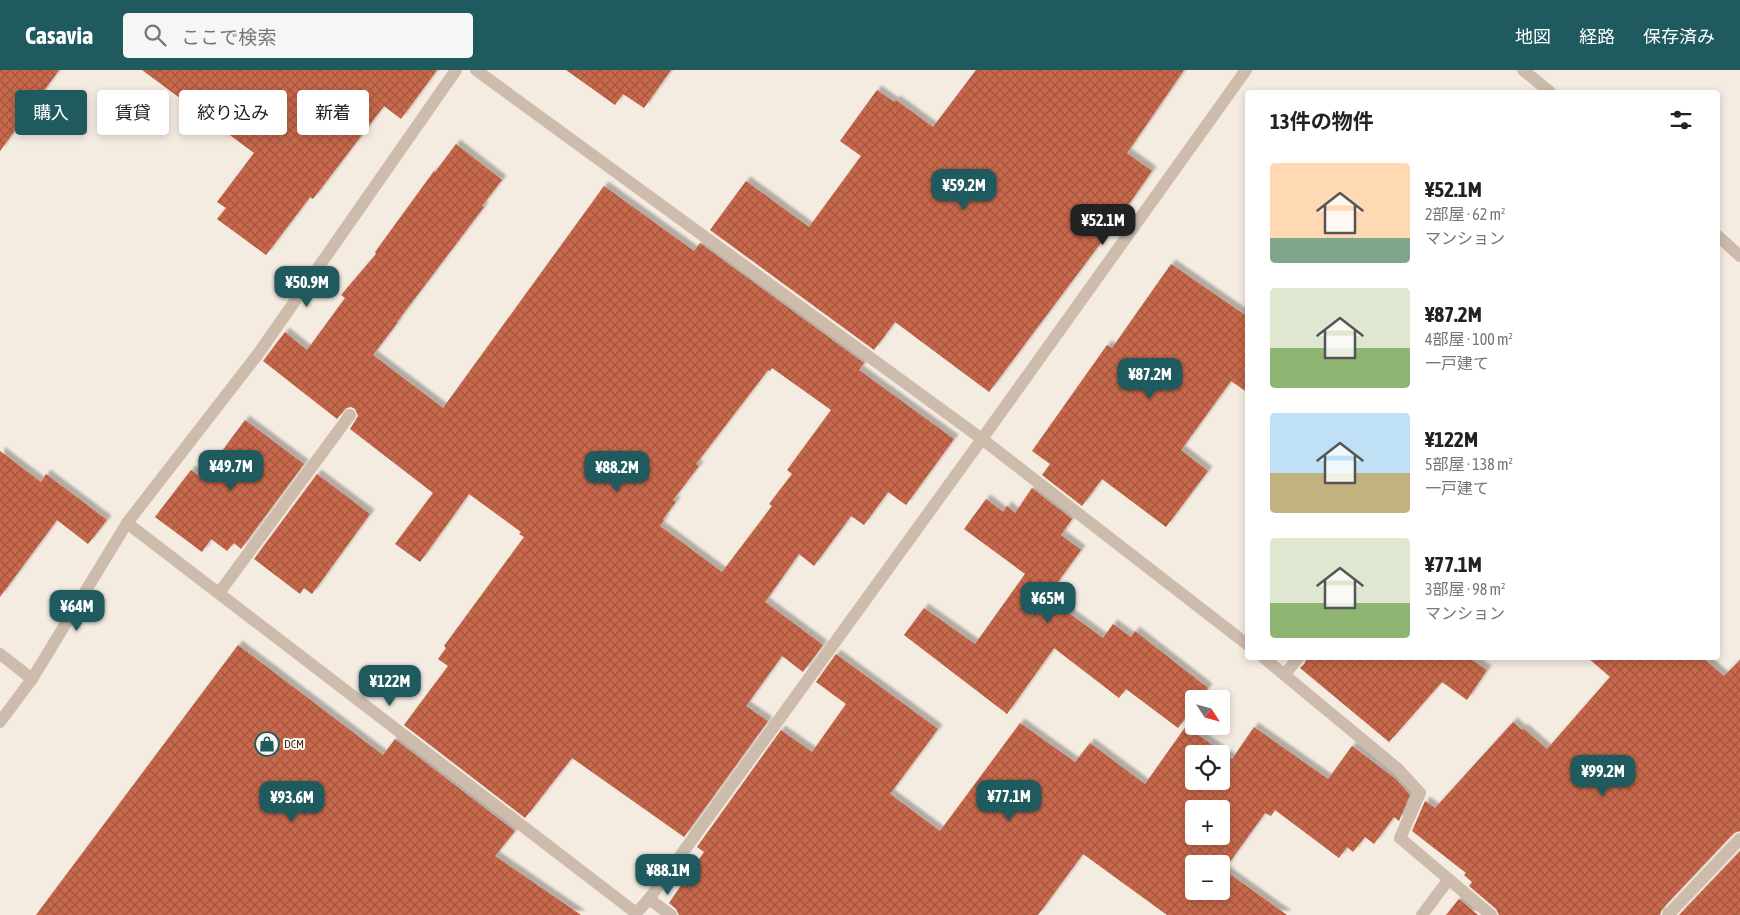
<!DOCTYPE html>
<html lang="ja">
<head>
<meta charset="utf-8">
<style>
  :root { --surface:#fff; --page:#f6f6f6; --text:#222; --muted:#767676; --accent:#1f5a5e }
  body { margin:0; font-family:"Asap Condensed","Noto Sans JP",sans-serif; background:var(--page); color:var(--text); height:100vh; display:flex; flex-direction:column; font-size:19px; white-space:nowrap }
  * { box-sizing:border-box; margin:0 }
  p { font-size:16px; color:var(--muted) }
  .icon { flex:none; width:28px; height:28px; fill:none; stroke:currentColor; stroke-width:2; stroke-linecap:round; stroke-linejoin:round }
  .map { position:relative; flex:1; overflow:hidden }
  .details { position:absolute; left:1245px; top:20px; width:475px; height:570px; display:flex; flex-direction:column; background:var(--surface); border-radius:5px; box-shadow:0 2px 8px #0003 }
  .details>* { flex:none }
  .banner { position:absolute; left:15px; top:20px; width:475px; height:45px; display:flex; gap:10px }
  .needle { width:32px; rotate:126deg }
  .tools { position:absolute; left:1185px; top:620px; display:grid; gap:10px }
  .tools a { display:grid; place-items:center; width:45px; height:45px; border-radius:5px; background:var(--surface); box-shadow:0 2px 8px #0003; font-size:25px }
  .price { position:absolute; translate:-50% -42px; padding:0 11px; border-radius:10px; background:var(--accent); color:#fff; font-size:16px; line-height:32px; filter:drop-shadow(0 1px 2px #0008) }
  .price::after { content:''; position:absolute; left:50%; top:30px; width:15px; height:11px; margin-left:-8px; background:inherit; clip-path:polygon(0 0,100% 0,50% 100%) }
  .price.on { background:#222; color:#fff }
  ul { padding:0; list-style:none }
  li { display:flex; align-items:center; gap:15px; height:125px; padding:0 25px }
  li span { display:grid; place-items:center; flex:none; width:140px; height:100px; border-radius:5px; color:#555 }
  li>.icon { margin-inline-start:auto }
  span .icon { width:60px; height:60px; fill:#fffc; stroke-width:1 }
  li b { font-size:21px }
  h2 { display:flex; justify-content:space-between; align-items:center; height:60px; padding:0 25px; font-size:21px }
  .pill { padding:0 18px; border-radius:5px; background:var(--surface); box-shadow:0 2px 8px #0003; font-size:18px; line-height:45px }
  .pill.on { background:var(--accent); color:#fff }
  header { display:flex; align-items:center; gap:30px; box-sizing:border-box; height:70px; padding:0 25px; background:var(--accent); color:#fff }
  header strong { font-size:24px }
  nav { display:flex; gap:28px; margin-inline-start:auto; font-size:18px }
  .search { width:350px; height:45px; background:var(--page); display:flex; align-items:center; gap:12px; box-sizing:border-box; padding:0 18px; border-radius:5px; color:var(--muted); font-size:19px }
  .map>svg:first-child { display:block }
  .building { fill:url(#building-cross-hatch); fill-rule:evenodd; filter:url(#shadow) }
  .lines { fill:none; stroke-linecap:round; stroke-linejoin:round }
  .lane { stroke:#cdbbac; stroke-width:12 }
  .street { stroke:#cdbbac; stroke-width:12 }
  .labels { text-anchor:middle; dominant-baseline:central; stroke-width:4; stroke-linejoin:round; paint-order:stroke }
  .poi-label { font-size:12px; fill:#3b302b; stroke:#fbf5ee; text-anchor:start }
</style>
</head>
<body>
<header>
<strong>Casavia</strong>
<div class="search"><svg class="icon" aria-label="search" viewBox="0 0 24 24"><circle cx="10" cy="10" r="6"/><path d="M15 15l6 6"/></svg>ここで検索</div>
<nav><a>地図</a><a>経路</a><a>保存済み</a></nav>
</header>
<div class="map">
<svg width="1740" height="845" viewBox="0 0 1740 845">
  <defs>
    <pattern id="building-cross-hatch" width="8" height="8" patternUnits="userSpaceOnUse" patternTransform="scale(1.25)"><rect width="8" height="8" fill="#c8694b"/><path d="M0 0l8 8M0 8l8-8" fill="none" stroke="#a4573f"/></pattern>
    <filter id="shadow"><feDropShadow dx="4.5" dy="-4.5" stdDeviation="1" flood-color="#0004"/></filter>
  </defs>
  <rect width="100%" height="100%" fill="#f4ebe1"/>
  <g class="building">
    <path d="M 0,0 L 59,0 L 0,81 Z"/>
    <path d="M 142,0 L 437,0 L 401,49 L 384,36 L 313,129 L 310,127 L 266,185 L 217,149 L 226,138 L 217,132 L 254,83 Z"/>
    <path d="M 566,0 L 671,0 L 644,38 L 623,24 L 615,35 Z"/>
    <path d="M 976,0 L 1184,0 L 1127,83 L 1152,101 L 1115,154 L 989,322 L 895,252 L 874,280 L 710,160 L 746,111 L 809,157 L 861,86 L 840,71 L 877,20 L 894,32 L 896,30 L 933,57 Z"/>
    <path d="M 456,74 L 502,110 L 482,136 L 484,137 L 397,252 L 398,252 L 373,285 L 443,338 L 604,116 L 694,181 L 700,173 L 864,293 L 859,300 L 954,369 L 906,435 L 888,422 L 864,455 L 851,446 L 814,496 L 799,484 L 765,532 L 823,575 L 803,602 L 782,586 L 746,636 L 768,651 L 684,767 L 572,688 L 525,748 L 404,655 L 448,596 L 438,589 L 446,578 L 444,576 L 524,467 L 519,464 L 521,462 L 469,424 L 420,492 L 395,474 L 433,423 L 350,359 L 358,346 L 355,339 L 351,337 L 346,338 L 337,349 L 263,291 L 285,262 L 307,280 L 345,228 L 341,225 L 376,184 L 375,182 L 434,101 L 435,102 ZM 772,298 L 831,340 L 787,400 L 792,404 L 769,434 L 772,436 L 722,502 L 660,456 L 664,450 L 663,449 L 676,432 L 673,430 L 699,396 L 696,394 L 768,300 L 770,301 Z"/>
    <path d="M 1171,194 L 1248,247 L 1248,323 L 1231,311 L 1181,380 L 1208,401 L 1166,457 L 1102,409 L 1082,436 L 1042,405 L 1050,394 L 1032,381 L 1107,275 L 1112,278 Z"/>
    <path d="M 245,350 L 304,394 L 241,479 L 234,473 L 227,481 L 211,469 L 202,482 L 155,447 L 191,400 L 202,408 Z"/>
    <path d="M 0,381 L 41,412 L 46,404 L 107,450 L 88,474 L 57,450 L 0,527 Z"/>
    <path d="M 317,404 L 370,444 L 312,524 L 304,518 L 300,524 L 254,489 Z"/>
    <path d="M 1032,418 L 1072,449 L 1061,465 L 1081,480 L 1047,527 L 1103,568 L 1113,554 L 1131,567 L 1135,561 L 1208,618 L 1200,629 L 1194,629 L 1194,637 L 1178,658 L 1126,619 L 1119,628 L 1054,578 L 1007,644 L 904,565 L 924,538 L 975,574 L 1025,504 L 964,459 L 986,429 L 1003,442 L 1007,436 L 1015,443 Z"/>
    <path d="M 238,575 L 383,685 L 395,669 L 515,761 L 495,786 L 581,845 L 36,845 Z"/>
    <path d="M 836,584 L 938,659 L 890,724 L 940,761 L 1020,653 L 1075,692 L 1090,673 L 1145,714 L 1186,656 L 1232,689 L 1254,657 L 1328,709 L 1352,676 L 1396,709 L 1410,725 L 1399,751 L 1394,747 L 1374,774 L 1365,767 L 1353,782 L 1347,777 L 1339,788 L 1275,740 L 1271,746 L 1265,743 L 1224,800 L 1287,845 L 1167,845 L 1083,784 L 1038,845 L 679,845 L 676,839 L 669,833 L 704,782 L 697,777 L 781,660 L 812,682 L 846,634 L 816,612 ZM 1194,684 L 1221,684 L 1221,711 L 1194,711 ZM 1194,739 L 1221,739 L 1221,766 L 1194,766 ZM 1194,794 L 1221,794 L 1221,821 L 1194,821 Z"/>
    <path d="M 1306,588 L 1469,588 L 1487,600 L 1467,630 L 1442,612 L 1389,672 L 1300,598 L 1305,593 Z"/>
    <path d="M 1588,588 L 1703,588 L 1724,606 L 1740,590 L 1740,761 L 1734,763 L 1662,839 L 1660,845 L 1499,845 L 1496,839 L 1469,816 L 1472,812 L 1464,805 L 1466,803 L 1412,761 L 1425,731 L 1435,738 L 1513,652 L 1522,660 L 1523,658 L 1547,679 L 1610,607 Z"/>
    <path d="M 1740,781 L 1740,845 L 1679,845 Z"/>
    <path d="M 1459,829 L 1478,845 L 1446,845 Z"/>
  </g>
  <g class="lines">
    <g class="lane">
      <path d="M 982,369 L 1248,575"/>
      <path d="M 0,584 L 32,609"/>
      <path d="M 1264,588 L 1397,698 L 1420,723 L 1400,768 L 1491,845"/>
      <path d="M 1285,604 L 1298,588"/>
      <path d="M 1422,845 L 1449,809"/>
      <path d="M 1668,845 L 1740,769"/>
    </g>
    <g class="street">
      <path d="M 476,0 L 982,369"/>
      <path d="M 1523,0 L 1550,22"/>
      <path d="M 1718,166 L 1740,186"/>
      <path d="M 127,453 L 636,843 L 649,829 L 982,369 L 1246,0"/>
      <path d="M 219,523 L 350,345"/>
      <path d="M 0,652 L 32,609 L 127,453 L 258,284 L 456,0"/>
      <path d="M 649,829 L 671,845"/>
    </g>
  </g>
  <defs>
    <g id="shop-ring" transform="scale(1.25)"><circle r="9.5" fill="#fbf5ee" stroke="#1f5a5e" stroke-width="1.5"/><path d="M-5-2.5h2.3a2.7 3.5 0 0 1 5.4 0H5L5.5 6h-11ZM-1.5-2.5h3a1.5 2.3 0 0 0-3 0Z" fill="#1f5a5e"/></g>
  </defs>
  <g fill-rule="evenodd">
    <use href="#shop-ring" x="267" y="674"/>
  </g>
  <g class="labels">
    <g class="poi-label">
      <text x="284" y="674">DCM</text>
    </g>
  </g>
</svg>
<div class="tools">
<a><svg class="needle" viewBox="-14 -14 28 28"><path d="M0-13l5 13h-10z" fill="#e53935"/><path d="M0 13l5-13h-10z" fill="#767676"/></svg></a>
<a><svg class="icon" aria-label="locate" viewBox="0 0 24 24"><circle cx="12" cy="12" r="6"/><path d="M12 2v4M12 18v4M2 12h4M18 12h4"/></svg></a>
<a>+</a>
<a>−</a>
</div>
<b class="price" style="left:964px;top:141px">¥59.2M</b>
<b class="price on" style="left:1103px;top:176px">¥52.1M</b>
<b class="price" style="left:307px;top:238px">¥50.9M</b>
<b class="price" style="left:1150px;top:330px">¥87.2M</b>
<b class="price" style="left:231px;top:422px">¥49.7M</b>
<b class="price" style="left:617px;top:423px">¥88.2M</b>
<b class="price" style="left:1048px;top:554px">¥65M</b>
<b class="price" style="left:77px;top:562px">¥64M</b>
<b class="price" style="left:390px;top:637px">¥122M</b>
<b class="price" style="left:1603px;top:727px">¥99.2M</b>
<b class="price" style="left:1009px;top:752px">¥77.1M</b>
<b class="price" style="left:292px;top:753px">¥93.6M</b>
<b class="price" style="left:668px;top:826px">¥88.1M</b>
<div class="banner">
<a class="pill on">購入</a>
<a class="pill">賃貸</a>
<a class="pill">絞り込み</a>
<a class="pill">新着</a>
</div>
<section class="details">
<h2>13件の物件<svg class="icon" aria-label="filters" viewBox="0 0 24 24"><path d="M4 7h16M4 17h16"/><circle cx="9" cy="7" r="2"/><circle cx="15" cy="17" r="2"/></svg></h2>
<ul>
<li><span style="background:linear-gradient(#ffd9b3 75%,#7fa58c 0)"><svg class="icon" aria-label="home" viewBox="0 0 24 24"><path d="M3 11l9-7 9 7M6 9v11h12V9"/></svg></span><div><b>¥52.1M</b><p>2部屋 · 62 m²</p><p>マンション</p></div></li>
<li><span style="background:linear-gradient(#dfe7d0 60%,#8fb573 0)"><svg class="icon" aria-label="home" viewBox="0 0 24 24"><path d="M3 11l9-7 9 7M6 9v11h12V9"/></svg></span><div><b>¥87.2M</b><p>4部屋 · 100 m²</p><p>一戸建て</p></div></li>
<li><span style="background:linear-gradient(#bfe0f5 60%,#c2b280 0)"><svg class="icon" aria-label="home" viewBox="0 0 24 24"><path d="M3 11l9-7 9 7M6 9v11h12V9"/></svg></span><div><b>¥122M</b><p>5部屋 · 138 m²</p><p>一戸建て</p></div></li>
<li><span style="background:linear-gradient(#dfe7d0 65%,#8fb573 0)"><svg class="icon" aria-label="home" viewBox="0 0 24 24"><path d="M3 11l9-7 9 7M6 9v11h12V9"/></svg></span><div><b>¥77.1M</b><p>3部屋 · 98 m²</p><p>マンション</p></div></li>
</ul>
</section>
</div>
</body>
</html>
